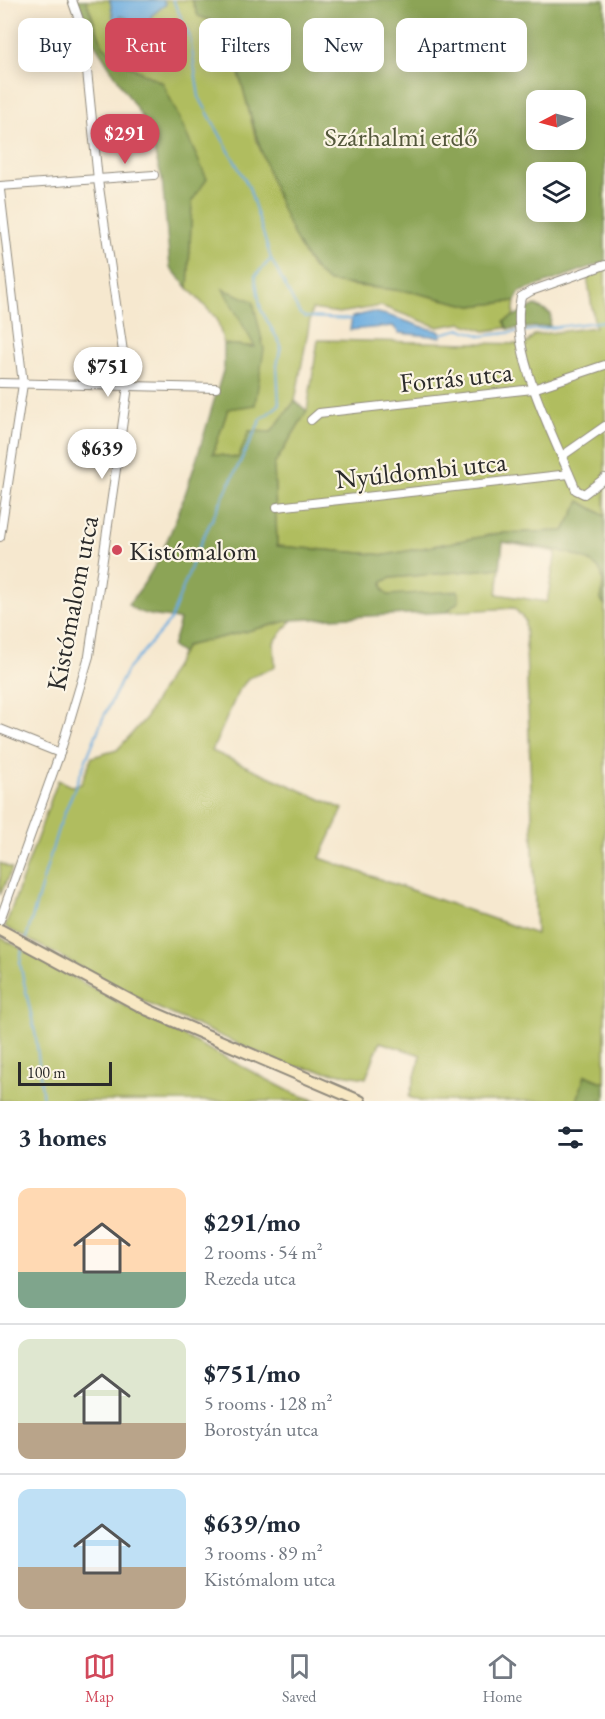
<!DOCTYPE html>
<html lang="en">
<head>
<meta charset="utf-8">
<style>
  :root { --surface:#fff; --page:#f6f6f7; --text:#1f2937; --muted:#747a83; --line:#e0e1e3; --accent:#d1495b }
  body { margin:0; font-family:"EB Garamond",serif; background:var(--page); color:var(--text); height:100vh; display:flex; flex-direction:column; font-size:22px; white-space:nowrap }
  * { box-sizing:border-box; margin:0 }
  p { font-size:20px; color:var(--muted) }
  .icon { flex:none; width:33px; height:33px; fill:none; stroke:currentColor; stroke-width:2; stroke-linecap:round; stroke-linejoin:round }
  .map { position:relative; height:1101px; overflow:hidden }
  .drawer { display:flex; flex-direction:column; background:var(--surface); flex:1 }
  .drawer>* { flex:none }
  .hud { position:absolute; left:18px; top:18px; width:570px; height:54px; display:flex; gap:12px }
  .needle { width:39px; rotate:264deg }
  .fabs { position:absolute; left:526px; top:90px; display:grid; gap:12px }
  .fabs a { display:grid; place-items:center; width:60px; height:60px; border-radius:12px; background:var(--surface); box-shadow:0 3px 15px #0003; font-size:30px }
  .scale { position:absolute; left:18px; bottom:15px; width:94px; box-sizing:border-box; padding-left:6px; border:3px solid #2b2b2b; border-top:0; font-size:16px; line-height:21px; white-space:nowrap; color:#2b2b2b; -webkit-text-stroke:4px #fcf5e5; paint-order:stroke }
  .price { position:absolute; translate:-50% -51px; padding:0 14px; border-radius:21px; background:#fff; color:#222; font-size:20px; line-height:39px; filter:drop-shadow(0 2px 3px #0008) }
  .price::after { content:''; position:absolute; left:50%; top:36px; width:18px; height:14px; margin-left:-9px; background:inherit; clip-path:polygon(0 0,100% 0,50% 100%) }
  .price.current { background:var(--accent); color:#fff }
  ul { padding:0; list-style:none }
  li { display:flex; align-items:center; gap:18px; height:150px; padding:0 18px }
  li+li { border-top:2px solid var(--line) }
  li span { display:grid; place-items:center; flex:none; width:168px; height:120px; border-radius:12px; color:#555 }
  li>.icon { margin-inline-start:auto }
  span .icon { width:72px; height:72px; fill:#fffc; stroke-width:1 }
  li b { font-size:26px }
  h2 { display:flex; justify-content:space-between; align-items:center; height:72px; padding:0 18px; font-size:26px }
  .chip { padding:0 21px; border-radius:12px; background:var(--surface); box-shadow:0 3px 15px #0003; font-size:21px; line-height:54px }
  .chip.current { background:var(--accent); color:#fff }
  .dock { display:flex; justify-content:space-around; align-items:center; height:84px; border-top:2px solid var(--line); background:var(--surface); font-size:16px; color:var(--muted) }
  .dock a { display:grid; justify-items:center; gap:3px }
  .dock .current { color:var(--accent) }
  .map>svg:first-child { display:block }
  .green { fill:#b0bd5f; stroke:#6e7445; stroke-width:1.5 }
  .forest { fill:#8ca456; stroke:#5c6840; stroke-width:1.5; fill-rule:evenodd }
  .water { fill:#6bacdf; stroke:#4b6c85; stroke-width:1.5 }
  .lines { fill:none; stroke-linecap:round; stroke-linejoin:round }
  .stream { stroke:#6bacdf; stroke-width:2 }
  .minor-casing { stroke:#908a7d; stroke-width:10 }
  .secondary-casing { stroke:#908a7d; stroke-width:14 }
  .minor { stroke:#fff; stroke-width:8 }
  .secondary { stroke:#f8e8c3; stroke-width:10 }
  .poi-dot { fill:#d1495b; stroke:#fcf5e5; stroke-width:2 }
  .labels { text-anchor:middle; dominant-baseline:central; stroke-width:4.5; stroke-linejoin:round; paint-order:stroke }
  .park-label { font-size:27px; fill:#53573b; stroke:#fcf5e5 }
  .street-label { font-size:27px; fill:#2b2b2b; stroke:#fcf5e5 }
  .poi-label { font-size:27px; fill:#2b2b2b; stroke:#fcf5e5; text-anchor:start }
</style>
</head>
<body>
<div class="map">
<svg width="605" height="1101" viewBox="0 0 605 1101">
  <rect width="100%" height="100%" fill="#fcf5e5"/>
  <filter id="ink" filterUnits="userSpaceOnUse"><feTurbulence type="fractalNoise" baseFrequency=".0167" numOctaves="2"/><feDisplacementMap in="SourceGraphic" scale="12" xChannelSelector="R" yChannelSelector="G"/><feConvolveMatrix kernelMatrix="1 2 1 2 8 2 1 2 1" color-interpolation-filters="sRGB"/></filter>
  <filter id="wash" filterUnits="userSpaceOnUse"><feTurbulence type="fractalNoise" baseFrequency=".008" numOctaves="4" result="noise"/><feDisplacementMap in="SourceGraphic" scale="24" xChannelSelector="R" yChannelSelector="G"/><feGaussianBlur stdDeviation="1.35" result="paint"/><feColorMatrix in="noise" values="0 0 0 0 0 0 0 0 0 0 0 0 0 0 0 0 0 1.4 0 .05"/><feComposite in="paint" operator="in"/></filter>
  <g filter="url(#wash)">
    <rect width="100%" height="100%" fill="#f6e8cf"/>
    <g class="green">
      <path d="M 86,0 L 110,0 L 114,21 L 121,16 L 127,18 L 127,37 L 143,45 L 150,26 L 151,16 L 165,4 L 163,0 L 192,0 L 198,16 L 227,26 L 256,139 L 301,249 L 312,268 L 348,285 L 412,292 L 472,306 L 515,301 L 512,327 L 485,331 L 462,323 L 438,327 L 381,306 L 339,313 L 312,309 L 295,401 L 271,432 L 249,431 L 239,458 L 213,454 L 228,409 L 255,347 L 224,344 L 217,319 L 188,288 L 192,201 L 163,83 L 129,66 L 103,46 Z"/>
      <path d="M 605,269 L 605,516 L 580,501 L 564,531 L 501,533 L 386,555 L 277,546 L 274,465 L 307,411 L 318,340 L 526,344 L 534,335 L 595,327 L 587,276 Z"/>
      <path d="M 503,542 C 526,545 588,550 601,572 C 605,579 602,592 601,600 L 605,605 L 605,1083 L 586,1075 L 577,1101 L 420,1101 L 409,1097 L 421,1055 L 380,1042 L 366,1078 L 286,1065 L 151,1005 L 5,927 L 58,780 L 71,786 L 81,784 L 92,757 L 117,750 L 145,719 L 186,646 L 292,620 L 274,642 L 275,667 L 249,678 L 239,690 L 212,751 L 343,809 L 320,858 L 536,934 L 525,620 L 514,608 L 447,612 L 459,601 L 459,594 L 387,595 L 382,586 L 382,582 L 391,578 L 500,568 L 497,594 L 547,602 L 556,552 Z"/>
      <path d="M 0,863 L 12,869 L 0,895 Z"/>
      <path d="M 0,937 L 124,1005 L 293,1093 L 318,1101 L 0,1101 Z"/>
    </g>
    <g class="forest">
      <path d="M 74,0 L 86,0 L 103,46 L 129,66 L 163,83 L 207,179 L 192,201 L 188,288 L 170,267 L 162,178 L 145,122 L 93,41 Z"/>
      <path d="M 192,0 L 605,0 L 605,262 L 520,292 L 515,301 L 472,306 L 412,292 L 329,282 C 282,254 241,82 227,26 L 198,16 ZM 537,100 L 576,100 L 576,140 L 537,140 ZM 537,172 L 576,172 L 576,212 L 537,212 Z"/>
      <path d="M 223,289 L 253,301 L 264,349 L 255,405 L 228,409 L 213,454 L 238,458 L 249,431 L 271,432 L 295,401 L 307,411 L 274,465 L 277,546 L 386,555 L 501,533 L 564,531 L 580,501 L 605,516 L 605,605 L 601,600 C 602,592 605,579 601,572 C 588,550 526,545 503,542 L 500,568 L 391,578 L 382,582 L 383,590 L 388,595 L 458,591 L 459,601 L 447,612 L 292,620 L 186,646 L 182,654 L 172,647 L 180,620 C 162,615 141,618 128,604 C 176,553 202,436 224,368 L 224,344 L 255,347 Z"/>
      <path d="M 535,305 L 551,314 L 550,326 L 508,329 L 504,321 Z"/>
      <path d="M 585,1075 L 605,1083 L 605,1101 L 577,1101 Z"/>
    </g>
    <g class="water">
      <path d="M 110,0 L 163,0 L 166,4 L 151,16 C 150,30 142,41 145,54 L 141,58 L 139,48 L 127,37 L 127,18 L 121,16 L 114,21 Z"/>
      <path d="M 372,312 C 396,315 416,327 440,331 L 441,337 L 399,333 L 393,326 L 350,330 L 352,317 Z"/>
    </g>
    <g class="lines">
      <g class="stream">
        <path d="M 173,0 L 190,37 L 199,97 L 249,187 L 271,259 L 300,314 L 305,317 L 352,319"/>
        <path d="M 440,334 L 461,329 L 482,336 L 605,321"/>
        <path d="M 26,939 L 58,829 L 103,718 L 127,670 L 170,621 L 200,544 L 261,419 L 279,405 L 277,366 L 281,345 L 261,310 L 255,276 L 271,259"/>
        <path d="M 22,949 L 20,964 L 36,1037 L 43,1101"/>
      </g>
    </g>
  </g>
  <g filter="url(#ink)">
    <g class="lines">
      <g class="minor-casing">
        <g id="minor">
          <path d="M 0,186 L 154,175"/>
          <path d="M 0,190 L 23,384 L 0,537"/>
          <path d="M 605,265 L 531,291 L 521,297 C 508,352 555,438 576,490 L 584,494 L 605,478"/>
          <path d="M 0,383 L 216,388"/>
          <path d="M 311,420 L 319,413 L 533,389 L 605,365"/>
          <path d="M 562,456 L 605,426"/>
          <path d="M 277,507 L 569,474"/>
          <path d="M 0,729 L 60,753"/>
          <path d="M 0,920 L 60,753 L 89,656 L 128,386 L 98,180 L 83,31 L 72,0"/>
        </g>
      </g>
      <g class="secondary-casing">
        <path id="secondary" d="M 0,930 L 148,1010 L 360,1101"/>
      </g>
      <use href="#minor" class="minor"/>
      <use href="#secondary" class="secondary"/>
    </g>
  </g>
  <circle class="poi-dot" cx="117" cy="550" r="6"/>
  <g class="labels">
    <g class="park-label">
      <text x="401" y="136">Szárhalmi erdő</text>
    </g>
    <g class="street-label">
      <text transform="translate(456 377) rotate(-6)">Forrás utca</text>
      <text transform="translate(421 470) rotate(-6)">Nyúldombi utca</text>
      <text transform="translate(72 603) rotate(-79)">Kistómalom utca</text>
    </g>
    <g class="poi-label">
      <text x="129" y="550">Kistómalom</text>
    </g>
  </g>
</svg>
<div class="fabs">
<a><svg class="needle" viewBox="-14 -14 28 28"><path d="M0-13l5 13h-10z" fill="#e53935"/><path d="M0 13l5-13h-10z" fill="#747a83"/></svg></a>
<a><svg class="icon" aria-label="layers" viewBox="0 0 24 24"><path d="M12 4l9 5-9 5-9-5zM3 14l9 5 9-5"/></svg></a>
</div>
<div class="scale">100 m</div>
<b class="price current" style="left:125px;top:165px">$291</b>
<b class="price" style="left:108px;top:398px">$751</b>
<b class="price" style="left:102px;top:480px">$639</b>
<div class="hud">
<a class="chip">Buy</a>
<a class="chip current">Rent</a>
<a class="chip">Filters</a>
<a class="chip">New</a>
<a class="chip">Apartment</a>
</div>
</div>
<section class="drawer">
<h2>3 homes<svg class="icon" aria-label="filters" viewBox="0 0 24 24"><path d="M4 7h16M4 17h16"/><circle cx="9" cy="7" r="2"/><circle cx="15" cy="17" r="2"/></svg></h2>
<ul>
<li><span style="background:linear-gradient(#ffd9b3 70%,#7fa58c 0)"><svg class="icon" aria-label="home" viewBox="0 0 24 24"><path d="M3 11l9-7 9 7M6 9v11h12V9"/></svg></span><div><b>$291/mo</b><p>2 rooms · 54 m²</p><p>Rezeda utca</p></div></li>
<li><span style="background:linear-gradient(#dfe7d0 70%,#b9a48a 0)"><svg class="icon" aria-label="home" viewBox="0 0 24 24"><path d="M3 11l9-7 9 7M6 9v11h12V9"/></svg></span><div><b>$751/mo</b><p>5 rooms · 128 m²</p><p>Borostyán utca</p></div></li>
<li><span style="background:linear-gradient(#bfe0f5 65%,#b9a48a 0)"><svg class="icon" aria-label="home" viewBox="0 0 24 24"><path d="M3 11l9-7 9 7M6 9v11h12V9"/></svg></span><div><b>$639/mo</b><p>3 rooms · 89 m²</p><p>Kistómalom utca</p></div></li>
</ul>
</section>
<nav class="dock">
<a class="current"><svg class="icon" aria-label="map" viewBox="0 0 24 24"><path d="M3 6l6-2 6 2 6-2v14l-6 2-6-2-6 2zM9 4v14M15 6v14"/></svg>Map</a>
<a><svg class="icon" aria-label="saved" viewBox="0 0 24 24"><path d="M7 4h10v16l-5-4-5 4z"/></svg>Saved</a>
<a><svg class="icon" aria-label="home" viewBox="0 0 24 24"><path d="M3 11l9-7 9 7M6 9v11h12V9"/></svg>Home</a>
</nav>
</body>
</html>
